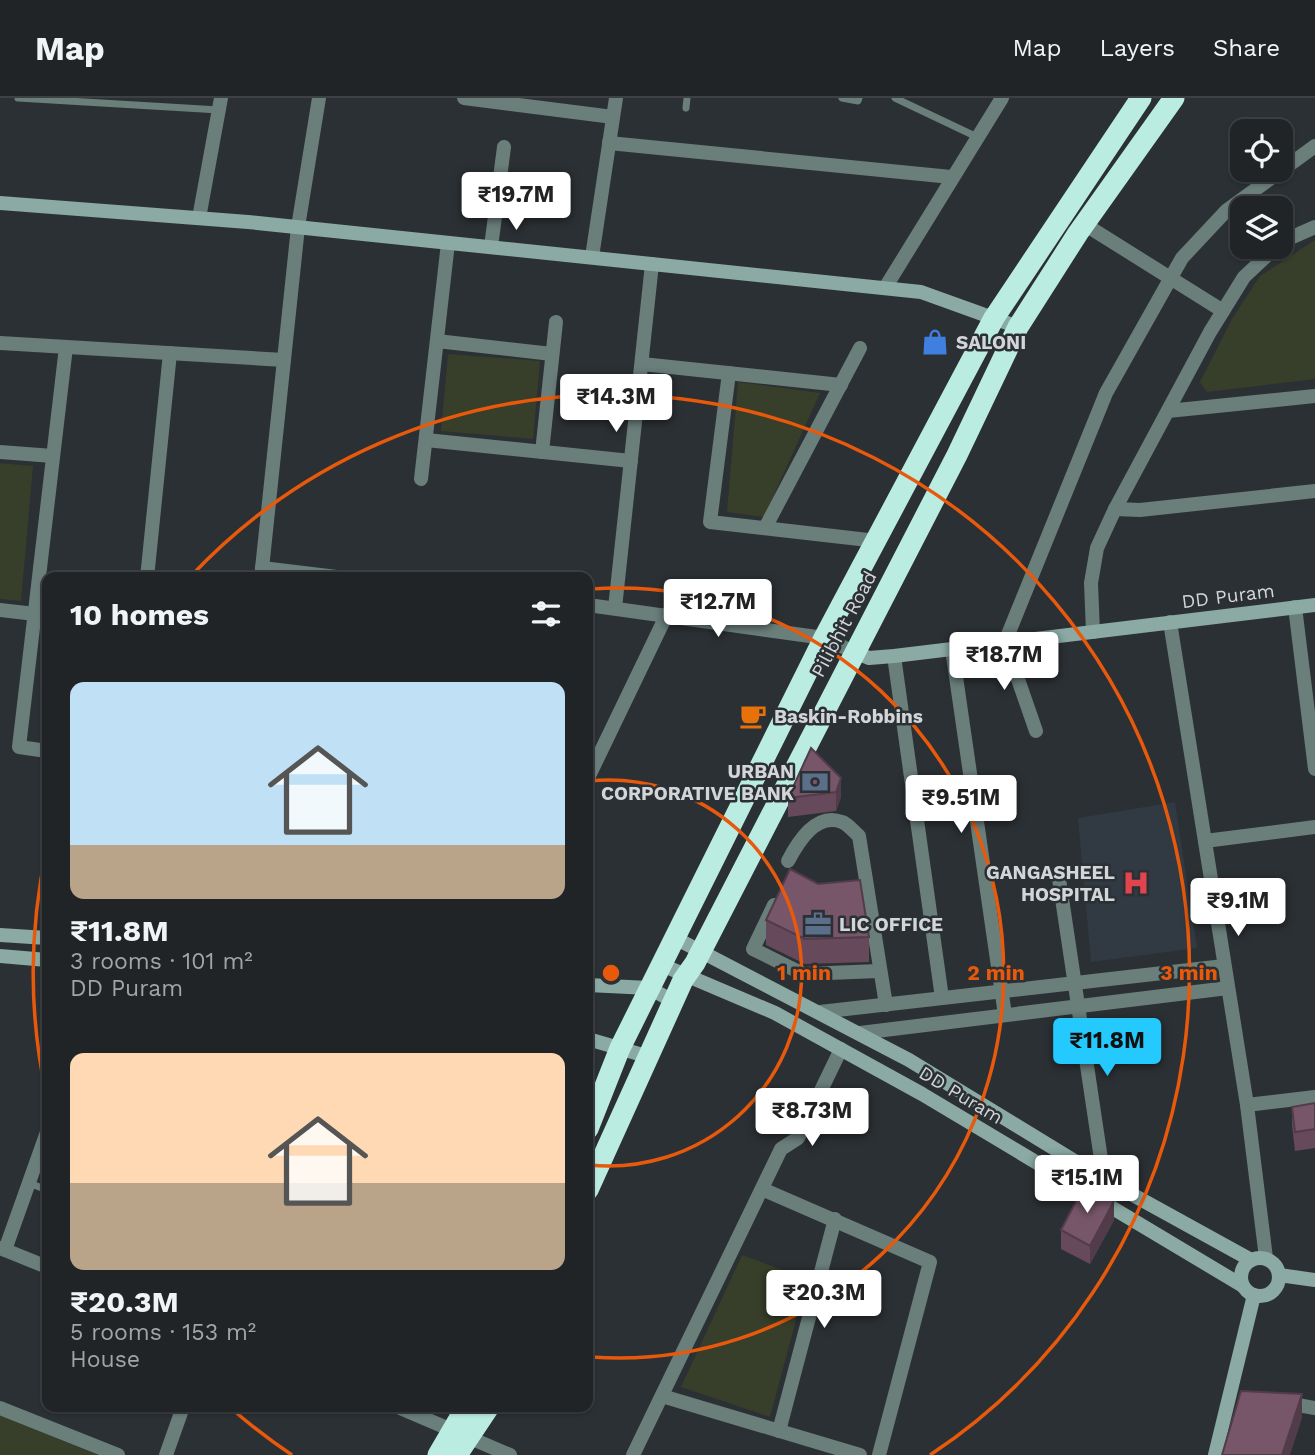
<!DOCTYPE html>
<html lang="en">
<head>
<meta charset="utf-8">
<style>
  :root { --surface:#202427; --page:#2d3033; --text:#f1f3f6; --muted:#a2a4a7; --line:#3d4144; --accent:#24c9fe }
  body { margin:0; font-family:"Work Sans",sans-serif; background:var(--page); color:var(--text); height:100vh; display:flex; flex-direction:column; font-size:26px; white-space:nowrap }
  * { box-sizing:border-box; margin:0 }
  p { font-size:23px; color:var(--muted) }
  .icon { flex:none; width:38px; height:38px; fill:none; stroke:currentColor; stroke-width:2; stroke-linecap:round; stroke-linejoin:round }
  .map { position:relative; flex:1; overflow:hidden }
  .panel { position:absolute; left:42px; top:474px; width:551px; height:840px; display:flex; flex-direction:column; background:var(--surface); border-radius:14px; box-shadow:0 2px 5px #0004,0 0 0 2px var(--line) }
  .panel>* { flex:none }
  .tools { position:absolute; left:1230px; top:21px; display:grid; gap:14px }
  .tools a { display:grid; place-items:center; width:63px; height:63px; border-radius:14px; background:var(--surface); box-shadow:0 2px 5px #0004,0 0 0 2px var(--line); font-size:35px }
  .price { position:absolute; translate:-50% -60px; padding:0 16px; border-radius:7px; background:#fff; color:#222; font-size:23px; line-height:46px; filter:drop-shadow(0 2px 4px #0008) }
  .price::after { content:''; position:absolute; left:50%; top:42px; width:21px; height:16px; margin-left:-10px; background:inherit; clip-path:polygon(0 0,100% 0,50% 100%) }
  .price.on { background:var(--accent); color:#111 }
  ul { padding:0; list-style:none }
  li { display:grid; align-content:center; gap:14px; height:371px; padding:0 28px }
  li span { display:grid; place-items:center; height:217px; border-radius:14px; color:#555 }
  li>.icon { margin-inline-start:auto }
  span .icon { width:126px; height:126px; fill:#fffc; stroke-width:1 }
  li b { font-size:30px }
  h2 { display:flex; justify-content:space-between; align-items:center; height:84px; padding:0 28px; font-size:30px }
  header { display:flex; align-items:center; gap:42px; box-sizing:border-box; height:98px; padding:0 35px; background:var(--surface); border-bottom:2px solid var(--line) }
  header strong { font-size:33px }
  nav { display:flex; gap:38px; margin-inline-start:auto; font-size:24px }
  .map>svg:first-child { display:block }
  .built { fill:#313a43 }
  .green { fill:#373e29 }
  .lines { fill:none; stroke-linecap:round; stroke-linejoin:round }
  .lane { stroke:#6a7e7a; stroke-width:7 }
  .street { stroke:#6a7e7a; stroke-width:14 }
  .secondary { stroke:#8baaa4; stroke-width:14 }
  .highway { stroke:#baece2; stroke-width:21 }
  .wall { fill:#664a5b }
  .shaded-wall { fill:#533c4a }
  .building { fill:#77566a; stroke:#533c4a; stroke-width:2 }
  .ring { fill:none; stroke:#e8590c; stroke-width:3.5 }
  .labels { text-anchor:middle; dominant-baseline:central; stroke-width:5; stroke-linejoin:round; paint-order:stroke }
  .poi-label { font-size:19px; font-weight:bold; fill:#d3d6d9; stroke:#2b3034; text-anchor:start }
  .street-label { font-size:19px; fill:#d3d6d9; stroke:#2b3034 }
  .centre { fill:#e8590c; stroke:#2b3034; stroke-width:3.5 }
  .ring-label { font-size:21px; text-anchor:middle; font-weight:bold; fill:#e8590c; stroke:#2b3034; stroke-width:5; stroke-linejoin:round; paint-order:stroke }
</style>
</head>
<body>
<header>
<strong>Map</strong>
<nav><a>Map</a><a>Layers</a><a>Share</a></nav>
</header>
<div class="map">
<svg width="1315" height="1357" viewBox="0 0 1315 1357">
  <rect width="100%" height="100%" fill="#2b3034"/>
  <path class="built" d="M 1175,704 L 1197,850 L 1091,864 L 1078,720 Z"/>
  <g class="green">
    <path d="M 1315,142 L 1315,281 L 1207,294 L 1200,284 L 1232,221 L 1260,178 Z"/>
    <path d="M 448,256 L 540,263 L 533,341 L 441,333 Z"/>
    <path d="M 738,284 L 820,295 L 764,419 L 727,414 Z"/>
    <path d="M 0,365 L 33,368 L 21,503 L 0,501 Z"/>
    <path d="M 742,1157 L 807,1181 L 770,1319 L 681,1289 Z"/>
    <path d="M 0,1317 L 98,1357 L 0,1357 Z"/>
  </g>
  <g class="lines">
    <g class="lane">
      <path d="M 18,0 L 219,12"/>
      <path d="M 842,0 L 858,3 L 859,0"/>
      <path d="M 895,0 L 977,39"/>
      <path d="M 686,10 L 687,0"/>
      <path d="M 29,1085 L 47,1092"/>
    </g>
    <g class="street">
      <path d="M 464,0 L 613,19"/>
      <path d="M 609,45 L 951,79"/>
      <path d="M 199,120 L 221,0"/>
      <path d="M 1084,126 L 1223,213"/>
      <path d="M 1281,144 L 1315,129"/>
      <path d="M 491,149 L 504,49"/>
      <path d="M 592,159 L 616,0"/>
      <path d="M 885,190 L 1002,0"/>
      <path d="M 437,243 L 552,256"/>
      <path d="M 0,245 L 284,262"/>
      <path d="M 642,266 L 841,287"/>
      <path d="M 729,275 L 710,424 L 877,443"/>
      <path d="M 1168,313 L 1315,298"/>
      <path d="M 426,342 L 631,363"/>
      <path d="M 0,354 L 53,358"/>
      <path d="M 542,354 L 556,224"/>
      <path d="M 421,381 L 448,145"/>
      <path d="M 1115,411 L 1140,412 L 1315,393"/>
      <path d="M 765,430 L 860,250"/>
      <path d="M 262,470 L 345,480"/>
      <path d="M 147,480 L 170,255"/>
      <path d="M 261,480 L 298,129 L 319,0"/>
      <path d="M 588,507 L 824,540 L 854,554"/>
      <path d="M 1295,509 L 1315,671"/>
      <path d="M 615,510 L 652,166"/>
      <path d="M 0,512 L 35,516"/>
      <path d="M 1170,524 L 1247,1007 L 1266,1160"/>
      <path d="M 1093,534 L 1091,485 L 1097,450 L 1115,411 L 1210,234 L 1244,179 L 1276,149"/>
      <path d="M 952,551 L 1005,917"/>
      <path d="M 894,558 L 942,900"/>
      <path d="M 1036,633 L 1005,544 L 1106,295 L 1182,160 L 1226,113 L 1315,48"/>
      <path d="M 47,653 L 19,649 L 66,249"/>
      <path d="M 588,680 L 667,516"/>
      <path d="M 1205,743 L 1315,729"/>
      <path d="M 788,763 C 798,744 816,714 842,724 C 848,726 854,734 859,738 L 886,907"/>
      <path d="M 1058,774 L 1104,1081"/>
      <path d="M 844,798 L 868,796"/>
      <path d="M 774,807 L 753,851 L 803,876 L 879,873"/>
      <path d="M 820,914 L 1224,868"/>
      <path d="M 860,935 L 1228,890"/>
      <path d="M 1247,1007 L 1315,999"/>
      <path d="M 762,1091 L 930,1164 L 879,1357"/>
      <path d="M 0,1150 L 47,1169"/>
      <path d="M 5,1152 L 47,1034"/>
      <path d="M 662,1298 L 860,1357"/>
      <path d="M 1287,1305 L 1315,1310"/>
      <path d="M 398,1309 L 510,1357"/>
      <path d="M 0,1310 L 118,1357"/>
      <path d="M 779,1333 L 835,1121"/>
      <path d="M 166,1357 L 183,1309"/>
      <path d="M 633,1357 L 781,1051 L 798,1040 L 841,951"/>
    </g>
    <g class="secondary">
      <path d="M 0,105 L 248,124 L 921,194 L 1018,229"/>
      <path d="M 854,554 L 869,560 L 894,558 L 1315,507"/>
      <path d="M 0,837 L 47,840"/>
      <path d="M 675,840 L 909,962 L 1104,1081 L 1251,1162"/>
      <path d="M 0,858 L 47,862"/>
      <path d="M 662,867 L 775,915 L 922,996 L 1243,1188"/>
      <path d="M 588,887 L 649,890 L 673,903"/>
      <path d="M 588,941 L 646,958"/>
      <circle cx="1260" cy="1179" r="19"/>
      <path d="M 1279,1177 L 1315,1182"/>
      <path d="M 1215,1357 L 1254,1197"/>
    </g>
    <g class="highway">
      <path d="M 588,1031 L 620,950 L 824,540 L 994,220 L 1141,0"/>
      <path d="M 588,1092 L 683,882 L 695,865 L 957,357 L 1018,229 L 1078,135 L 1174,0"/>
      <path d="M 438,1357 L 466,1309"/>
      <path d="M 457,1357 L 489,1309"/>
    </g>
  </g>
  <g class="wall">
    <path d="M 805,661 L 841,699 L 836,713 L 788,719 L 788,700 Z"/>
    <path d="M 818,786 L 869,839 L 869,864 L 805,866 L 766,847 L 766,822 Z"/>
    <path d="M 1315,1005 L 1315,1050 L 1295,1053 L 1292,1027 L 1292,1009 Z"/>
    <path d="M 1114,1122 L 1090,1166 L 1061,1151 L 1061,1132 Z"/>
  </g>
  <g class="shaded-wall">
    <path d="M 841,680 L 841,699 L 836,713 L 836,694 Z"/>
    <path d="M 1114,1103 L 1114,1122 L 1090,1166 L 1090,1148 Z"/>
    <path d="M 1302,1296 L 1302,1320 L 1290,1357 L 1282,1357 Z"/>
  </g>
  <g class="building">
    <path d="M 811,650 L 841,680 L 836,694 L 788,700 Z"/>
    <path d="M 790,771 L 818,786 L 860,782 L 869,839 L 805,841 L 766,822 Z"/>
    <path d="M 1315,1005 L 1315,1031 L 1295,1034 L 1292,1009 Z"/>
    <path d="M 1085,1086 L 1114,1103 L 1090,1148 L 1061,1132 Z"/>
    <path d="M 1241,1293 L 1302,1296 L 1282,1357 L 1222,1357 Z"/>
  </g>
  <g class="ring">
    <path d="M589 683A193 193 0 1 1 589 1067"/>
    <path d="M591 491A385 385 0 1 1 591 1259"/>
    <path d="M292 1357A578 578 0 0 1 232 1311M47 1000A578 578 0 0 1 47 750M192 477A578 578 0 1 1 930 1357"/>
  </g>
  <defs>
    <g id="shop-bare" transform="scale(2.1)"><path d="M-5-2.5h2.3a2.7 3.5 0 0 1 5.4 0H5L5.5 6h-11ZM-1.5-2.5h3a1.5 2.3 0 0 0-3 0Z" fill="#3f7fe0" stroke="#2b3034" stroke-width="2.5" paint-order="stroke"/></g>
    <g id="cafe-bare" transform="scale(2.1)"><path d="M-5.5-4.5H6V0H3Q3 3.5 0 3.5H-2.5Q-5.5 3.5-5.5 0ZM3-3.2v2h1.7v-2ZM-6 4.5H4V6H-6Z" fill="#e8710a" stroke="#2b3034" stroke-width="2.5" paint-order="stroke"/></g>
    <g id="bank-bare" transform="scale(2.1)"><path d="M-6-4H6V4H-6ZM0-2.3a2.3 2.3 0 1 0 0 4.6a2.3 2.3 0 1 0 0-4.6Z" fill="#5c6f8a" stroke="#2b3034" stroke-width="2.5" paint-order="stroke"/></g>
    <g id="hospital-bare" transform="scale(2.1)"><path d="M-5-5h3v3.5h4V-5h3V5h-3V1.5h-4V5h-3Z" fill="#e0444e" stroke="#2b3034" stroke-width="2.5" paint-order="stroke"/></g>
    <g id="office-bare" transform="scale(2.1)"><path d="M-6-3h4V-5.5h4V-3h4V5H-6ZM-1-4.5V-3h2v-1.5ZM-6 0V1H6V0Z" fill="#5c6f8a" stroke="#2b3034" stroke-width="2.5" paint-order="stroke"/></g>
  </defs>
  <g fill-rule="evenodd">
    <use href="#shop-bare" x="935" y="244"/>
    <use href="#cafe-bare" x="753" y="618"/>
    <use href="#bank-bare" x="815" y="684"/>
    <use href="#hospital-bare" x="1136" y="785"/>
    <use href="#office-bare" x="818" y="826"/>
  </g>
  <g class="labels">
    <g class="poi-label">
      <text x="956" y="244">SALONI</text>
      <text x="774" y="618">Baskin-Robbins</text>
      <text x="794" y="673" text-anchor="end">URBAN<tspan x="794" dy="22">CORPORATIVE BANK</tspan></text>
      <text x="1115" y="774" text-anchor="end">GANGASHEEL<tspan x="1115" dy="22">HOSPITAL</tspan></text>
      <text x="839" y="826">LIC OFFICE</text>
    </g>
    <g class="street-label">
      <text transform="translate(1228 498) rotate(-7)">DD Puram</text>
      <text transform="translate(844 526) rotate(-62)">Pilibhit Road</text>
      <text transform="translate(961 997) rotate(31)">DD Puram</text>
    </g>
  </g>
  <circle cx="611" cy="875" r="10" class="centre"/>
  <g class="ring-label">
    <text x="804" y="882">1 min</text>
    <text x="996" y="882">2 min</text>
    <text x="1189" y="882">3 min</text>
  </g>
</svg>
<div class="tools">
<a><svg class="icon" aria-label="locate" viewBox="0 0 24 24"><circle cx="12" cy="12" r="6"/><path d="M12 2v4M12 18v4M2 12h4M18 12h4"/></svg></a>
<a><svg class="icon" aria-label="layers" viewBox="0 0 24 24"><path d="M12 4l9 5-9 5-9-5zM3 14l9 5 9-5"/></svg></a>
</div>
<b class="price" style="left:516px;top:134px">₹19.7M</b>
<b class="price" style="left:616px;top:336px">₹14.3M</b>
<b class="price" style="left:718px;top:541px">₹12.7M</b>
<b class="price" style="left:1004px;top:594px">₹18.7M</b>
<b class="price" style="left:961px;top:737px">₹9.51M</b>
<b class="price" style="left:1238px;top:840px">₹9.1M</b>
<b class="price on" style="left:1107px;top:980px">₹11.8M</b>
<b class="price" style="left:812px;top:1050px">₹8.73M</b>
<b class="price" style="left:1087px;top:1117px">₹15.1M</b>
<b class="price" style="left:824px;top:1232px">₹20.3M</b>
<section class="panel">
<h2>10 homes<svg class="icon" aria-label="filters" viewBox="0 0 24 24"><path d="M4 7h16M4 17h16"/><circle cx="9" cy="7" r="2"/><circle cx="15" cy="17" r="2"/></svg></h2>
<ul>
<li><span style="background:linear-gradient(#bfe0f5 75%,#b9a48a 0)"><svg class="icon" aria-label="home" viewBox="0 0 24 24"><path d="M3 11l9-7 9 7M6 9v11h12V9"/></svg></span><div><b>₹11.8M</b><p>3 rooms · 101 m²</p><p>DD Puram</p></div></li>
<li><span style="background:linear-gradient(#ffd9b3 60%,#b9a48a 0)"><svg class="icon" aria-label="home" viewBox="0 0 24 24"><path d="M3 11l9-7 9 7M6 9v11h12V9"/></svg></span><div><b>₹20.3M</b><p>5 rooms · 153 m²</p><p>House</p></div></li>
</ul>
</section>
</div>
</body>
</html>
